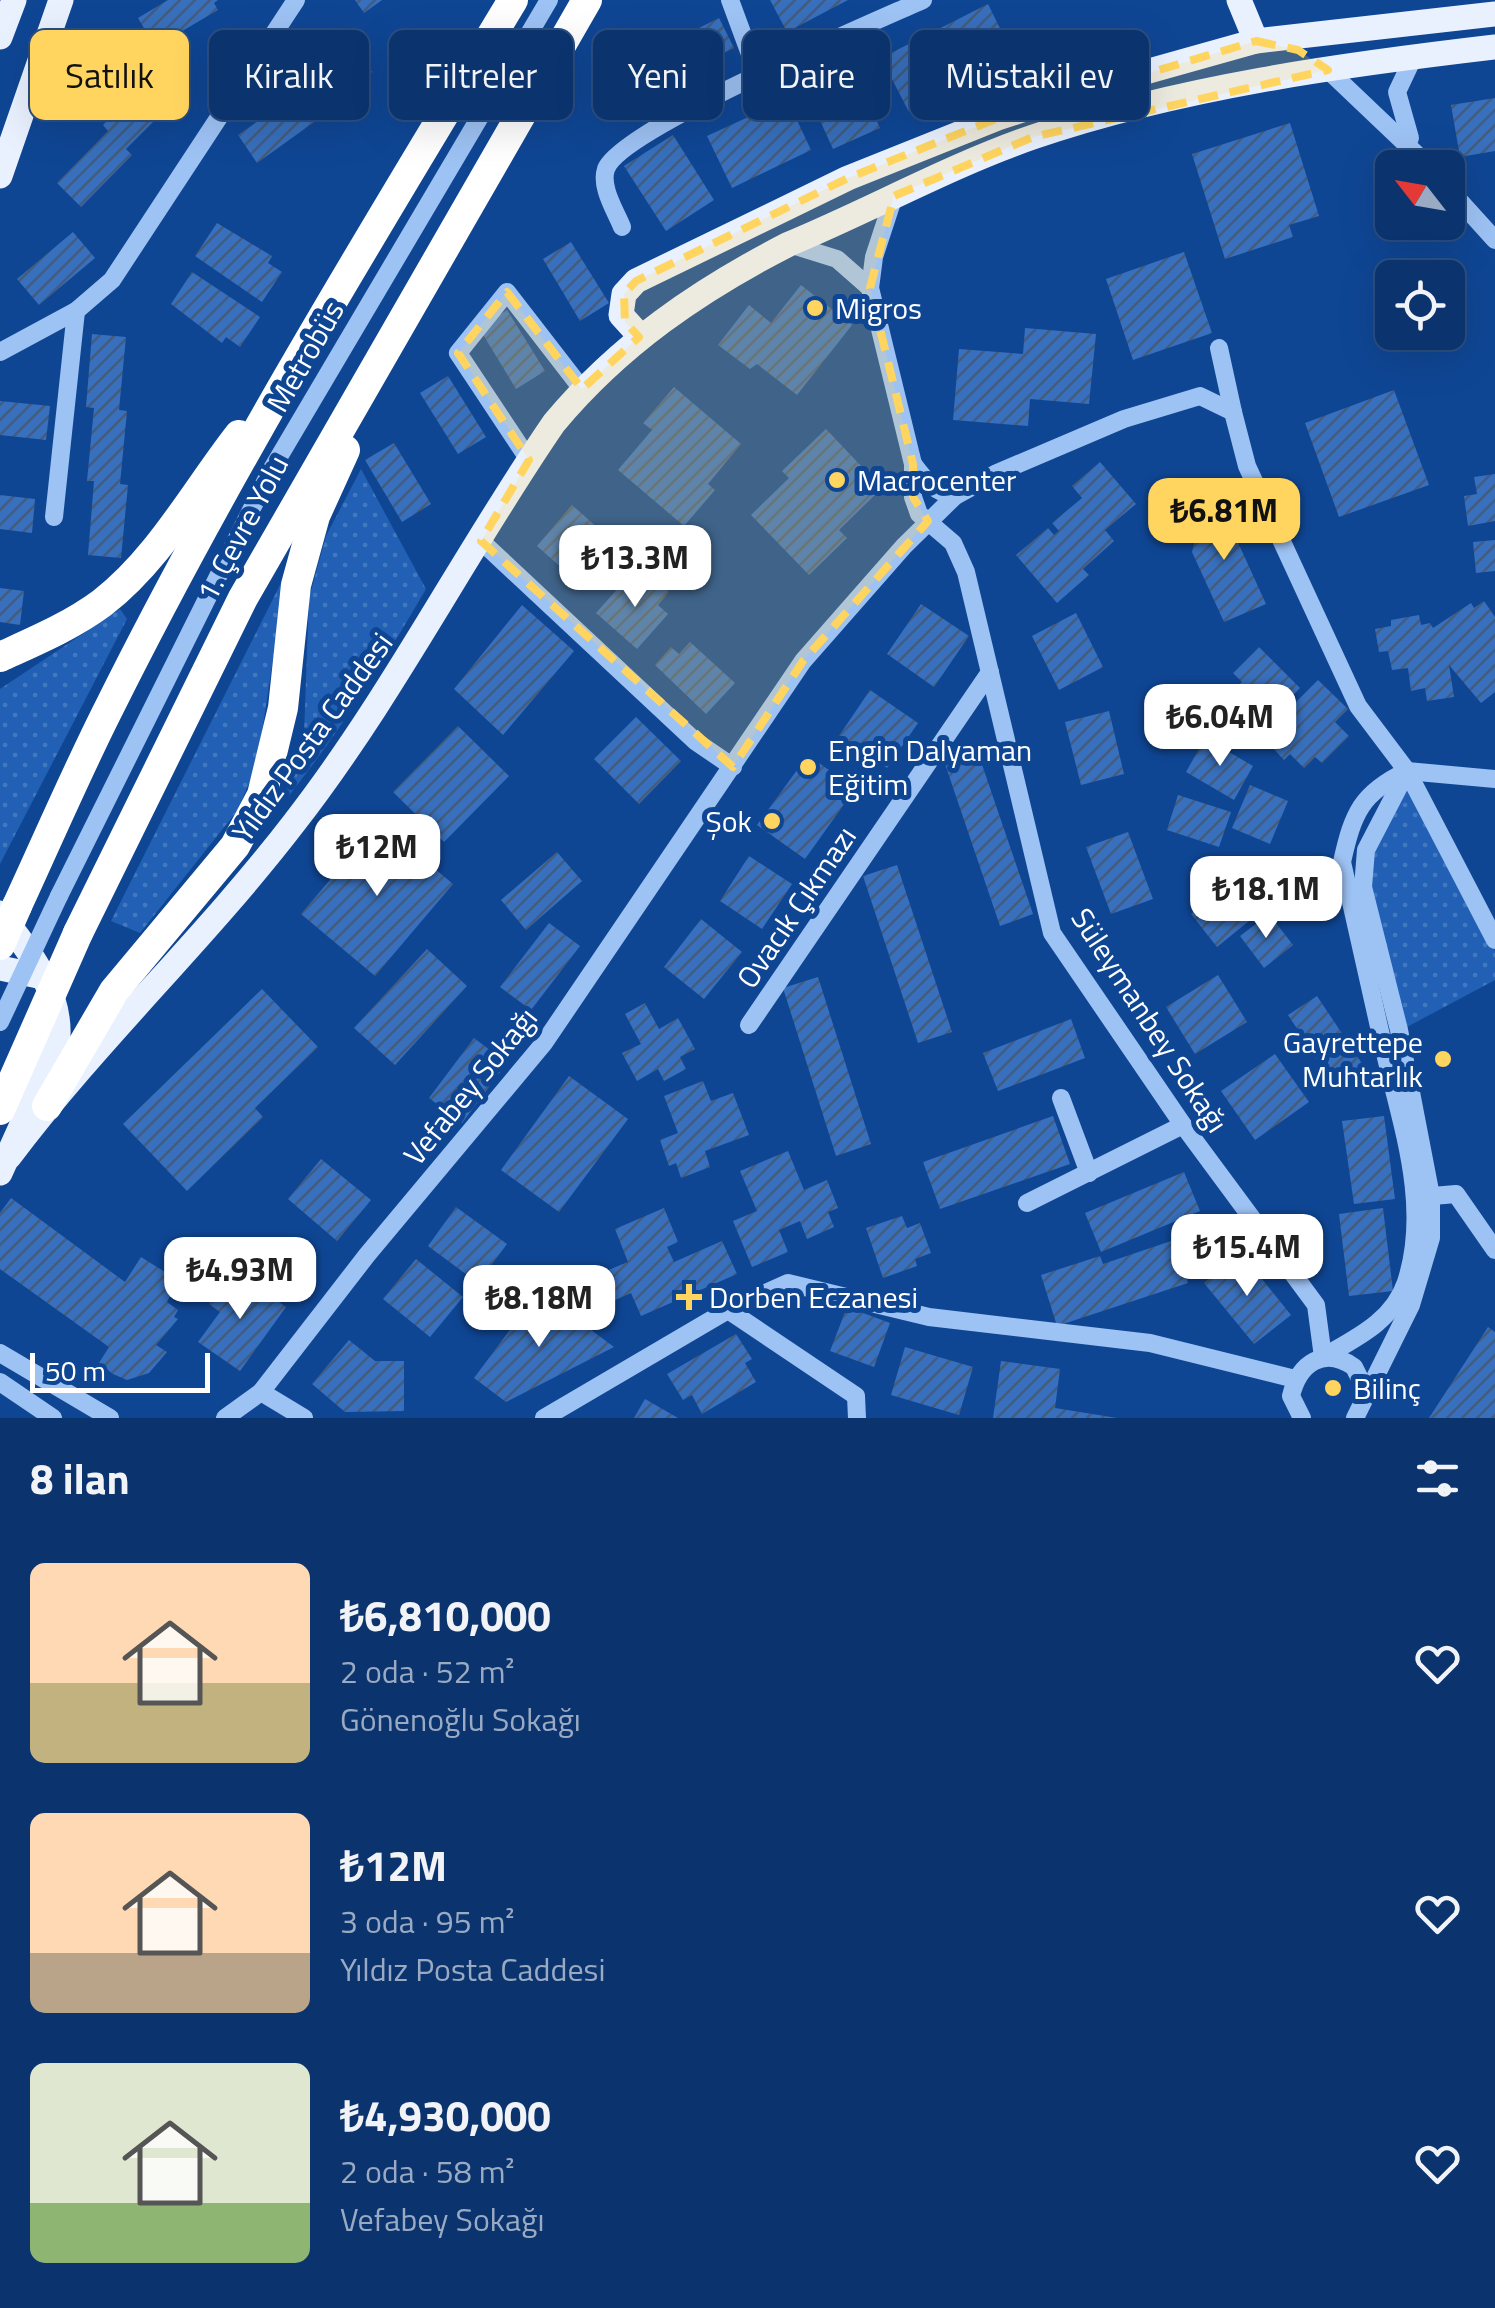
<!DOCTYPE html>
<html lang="tr">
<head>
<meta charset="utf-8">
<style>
  :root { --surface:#0b346f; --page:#143c74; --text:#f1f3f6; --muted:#9aaac3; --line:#2b4f82; --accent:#ffd55f }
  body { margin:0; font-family:"Titillium Web",sans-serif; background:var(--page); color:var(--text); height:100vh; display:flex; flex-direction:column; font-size:38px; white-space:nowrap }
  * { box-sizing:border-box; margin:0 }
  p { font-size:32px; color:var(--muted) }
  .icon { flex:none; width:55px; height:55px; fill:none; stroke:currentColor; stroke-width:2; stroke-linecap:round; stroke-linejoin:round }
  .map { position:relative; height:1418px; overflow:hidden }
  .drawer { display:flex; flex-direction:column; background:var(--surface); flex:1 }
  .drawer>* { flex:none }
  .banner { position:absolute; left:30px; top:30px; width:1435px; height:90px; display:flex; gap:20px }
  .needle { width:65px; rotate:301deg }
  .controls { position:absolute; left:1375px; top:150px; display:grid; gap:20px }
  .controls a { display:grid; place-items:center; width:90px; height:90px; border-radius:15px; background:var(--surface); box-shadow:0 10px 40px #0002,0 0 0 2px var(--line); font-size:50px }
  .scale { position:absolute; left:30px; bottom:25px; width:180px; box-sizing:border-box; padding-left:10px; border:5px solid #fff; border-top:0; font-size:28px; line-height:35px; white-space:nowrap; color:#fff; -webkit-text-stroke:8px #0f4694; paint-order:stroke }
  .price { position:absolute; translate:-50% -85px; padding:0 22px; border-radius:20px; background:#fff; color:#222; font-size:32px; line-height:65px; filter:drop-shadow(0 2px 5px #0008) }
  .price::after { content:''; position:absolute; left:50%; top:60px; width:30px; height:22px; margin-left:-15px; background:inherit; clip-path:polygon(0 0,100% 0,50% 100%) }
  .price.selected { background:var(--accent); color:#111 }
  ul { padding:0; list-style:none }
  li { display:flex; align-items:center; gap:30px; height:250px; padding:0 30px }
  li span { display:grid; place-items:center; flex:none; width:280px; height:200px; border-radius:15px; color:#555 }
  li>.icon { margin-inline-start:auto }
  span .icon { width:120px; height:120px; fill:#fffc; stroke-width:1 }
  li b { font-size:42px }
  h2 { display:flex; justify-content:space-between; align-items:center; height:120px; padding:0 30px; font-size:42px }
  .pill { padding:0 35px; border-radius:15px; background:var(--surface); box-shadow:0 10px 40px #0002,0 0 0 2px var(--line); font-size:35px; line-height:90px }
  .pill.selected { background:var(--accent); color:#111 }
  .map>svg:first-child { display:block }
  .grass { fill:url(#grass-dots) }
  .building { fill:url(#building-hatch) }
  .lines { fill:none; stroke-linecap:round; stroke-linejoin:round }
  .minor { stroke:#9dc2f4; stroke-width:18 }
  .major { stroke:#e9f1ff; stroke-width:25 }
  .highway { stroke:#fff; stroke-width:30 }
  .minor-bridge { stroke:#9dc2f4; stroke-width:18 }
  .highway-bridge { stroke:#fff; stroke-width:30 }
  .marked { fill:#ffd55f; fill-opacity:0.2; stroke:#ffd55f; stroke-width:8; stroke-dasharray:20 12; stroke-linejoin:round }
  .poi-dot { fill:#ffd55f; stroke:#0f4694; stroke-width:4 }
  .labels { text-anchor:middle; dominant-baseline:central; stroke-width:10; stroke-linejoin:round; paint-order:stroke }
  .poi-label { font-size:30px; fill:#fff; stroke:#0f4694; text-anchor:start }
  .street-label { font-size:30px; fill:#fff; stroke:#0f4694 }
</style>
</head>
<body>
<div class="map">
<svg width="1495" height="1418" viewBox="0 0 1495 1418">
  <defs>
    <pattern id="grass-dots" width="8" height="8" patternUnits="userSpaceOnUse" patternTransform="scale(2.5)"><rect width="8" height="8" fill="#2160b4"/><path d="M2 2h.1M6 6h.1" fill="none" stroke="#4278bf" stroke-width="1.8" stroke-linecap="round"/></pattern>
    <pattern id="building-hatch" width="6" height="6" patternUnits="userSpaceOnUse" patternTransform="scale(2.5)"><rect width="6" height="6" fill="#3870bd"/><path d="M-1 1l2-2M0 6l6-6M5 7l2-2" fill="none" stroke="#435c7f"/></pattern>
  </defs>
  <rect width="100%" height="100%" fill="#0f4694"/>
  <g class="grass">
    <path d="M 361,469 L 426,589 C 377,673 326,754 262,828 L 284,794 L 304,734 L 309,598 L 326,536 Z"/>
    <path d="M 286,573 L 257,765 L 237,811 L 140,933 L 111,921 Z"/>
    <path d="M 120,609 L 127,619 L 0,864 L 0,689 Z"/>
    <path d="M 1408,785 L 1495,951 L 1495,980 L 1405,1028 L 1365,871 Z"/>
  </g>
  <g class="building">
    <path d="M 168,0 L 218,0 L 214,3 L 218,10 L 155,47 L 138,18 Z"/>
    <path d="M 355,0 L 382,0 L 364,13 Z"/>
    <path d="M 770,0 L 848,0 L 787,32 Z"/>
    <path d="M 988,4 L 1015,59 L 909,112 L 881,58 Z"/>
    <path d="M 719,18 L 734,48 L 669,79 L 655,50 Z"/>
    <path d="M 352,44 L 372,72 L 313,114 L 317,120 L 257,163 L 238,135 L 298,93 L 293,87 Z"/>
    <path d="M 845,50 L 880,128 L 833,149 L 798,72 Z"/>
    <path d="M 154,73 L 178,97 L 126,149 L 132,155 L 81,207 L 57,183 L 108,131 L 103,125 Z"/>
    <path d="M 1495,98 L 1495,151 L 1460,157 L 1451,105 Z"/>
    <path d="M 787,99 L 811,150 L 732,188 L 707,136 Z"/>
    <path d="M 1290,123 L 1319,216 L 1289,225 L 1293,237 L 1225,259 L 1192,154 Z"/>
    <path d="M 673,135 L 714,200 L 666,231 L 624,166 Z"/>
    <path d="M 217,223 L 272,256 L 268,263 L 282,272 L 262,302 L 195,256 Z"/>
    <path d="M 73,232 L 95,258 L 39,305 L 17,279 Z"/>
    <path d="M 571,242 L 609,303 L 580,321 L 543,259 Z"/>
    <path d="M 1184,252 L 1212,333 L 1133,360 L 1106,279 Z"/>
    <path d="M 192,272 L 260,317 L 240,347 L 226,337 L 222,343 L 171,304 Z"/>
    <path d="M 801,285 L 852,325 L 797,395 L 757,364 L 750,369 L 718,345 L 749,305 L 771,323 Z"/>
    <path d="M 507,310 L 545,371 L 516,389 L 479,328 Z"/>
    <path d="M 1025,328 L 1096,334 L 1089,404 L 1030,399 L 1028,426 L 953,420 L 959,349 L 1023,354 Z"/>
    <path d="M 92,334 L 126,337 L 119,410 L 127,411 L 120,484 L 128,485 L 121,558 L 88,555 L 94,481 L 87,481 L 94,408 L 86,407 Z"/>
    <path d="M 448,376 L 486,437 L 458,454 L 420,393 Z"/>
    <path d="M 674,387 L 741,444 L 708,484 L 715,490 L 684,526 L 618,470 L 652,430 L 643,423 Z"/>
    <path d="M 1394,390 L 1429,485 L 1339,517 L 1305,423 Z"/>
    <path d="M 0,401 L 50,406 L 46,440 L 0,435 Z"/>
    <path d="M 826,429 L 882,488 L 839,530 L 847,538 L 809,575 L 751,515 L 789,478 L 782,471 Z"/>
    <path d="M 394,443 L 431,504 L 402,522 L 365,460 Z"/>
    <path d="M 1100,462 L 1136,504 L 1105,530 L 1114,541 L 1083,569 L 1089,575 L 1057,603 L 1016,555 L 1048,528 L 1054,535 L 1059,531 L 1052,523 L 1082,498 L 1072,486 Z"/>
    <path d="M 1495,474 L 1495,521 L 1468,526 L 1464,496 L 1477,494 L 1474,477 Z"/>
    <path d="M 1210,481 L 1266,604 L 1224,622 L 1192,552 Z"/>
    <path d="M 0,495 L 35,499 L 32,533 L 0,529 Z"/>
    <path d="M 572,505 L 607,536 L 572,577 L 537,546 Z"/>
    <path d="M 1495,540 L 1495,571 L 1476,573 L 1473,542 Z"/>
    <path d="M 630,575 L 643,586 L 651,576 L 669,592 L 658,605 L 668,614 L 637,649 L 596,613 Z"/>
    <path d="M 0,588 L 24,591 L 20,625 L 0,622 Z"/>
    <path d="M 1484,601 L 1495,617 L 1495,692 L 1481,703 L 1449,665 L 1454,697 L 1427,701 L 1425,688 L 1411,691 L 1408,668 L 1392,670 L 1388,651 L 1379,652 L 1375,629 L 1391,626 L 1391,620 L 1419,615 L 1421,625 L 1430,623 L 1433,628 L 1471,603 L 1474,608 Z"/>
    <path d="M 921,604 L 969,636 L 934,687 L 887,654 Z"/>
    <path d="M 522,605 L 574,651 L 503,735 L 454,689 Z"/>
    <path d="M 1076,613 L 1103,667 L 1059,690 L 1032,636 Z"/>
    <path d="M 690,642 L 735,683 L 706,714 L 655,665 L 671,647 L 679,654 Z"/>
    <path d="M 1259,647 L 1300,688 L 1286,702 L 1291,707 L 1318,680 L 1348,709 L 1335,722 L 1349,736 L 1322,763 L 1315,757 L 1304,768 L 1290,754 L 1284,760 L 1263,738 L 1255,742 L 1218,705 L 1242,682 L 1233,673 Z"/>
    <path d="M 870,690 L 918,723 L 887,768 L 839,736 Z"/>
    <path d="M 1109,711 L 1124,774 L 1081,785 L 1065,722 Z"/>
    <path d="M 636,717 L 681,761 L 639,804 L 594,759 Z"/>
    <path d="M 458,726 L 509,776 L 444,842 L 393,792 Z"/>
    <path d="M 1205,738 L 1253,766 L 1234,800 L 1186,772 Z"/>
    <path d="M 977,750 L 1033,914 L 1000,926 L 944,761 Z"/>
    <path d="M 808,755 L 855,789 L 805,859 L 757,825 Z"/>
    <path d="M 1250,785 L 1288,801 L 1270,844 L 1232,828 Z"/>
    <path d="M 1178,795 L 1231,812 L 1219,847 L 1167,830 Z"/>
    <path d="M 379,822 L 453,884 L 375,976 L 301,914 Z"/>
    <path d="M 1128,832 L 1153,899 L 1111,914 L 1086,847 Z"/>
    <path d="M 557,852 L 582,881 L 526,930 L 501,900 Z"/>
    <path d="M 749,856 L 792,884 L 762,929 L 720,901 Z"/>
    <path d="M 897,865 L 952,1032 L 918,1043 L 863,876 Z"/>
    <path d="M 1249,866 L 1276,899 L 1217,947 L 1191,914 Z"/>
    <path d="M 1269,914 L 1293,945 L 1264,968 L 1240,936 Z"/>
    <path d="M 701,919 L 742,952 L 704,999 L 664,967 Z"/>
    <path d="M 549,923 L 580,946 L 531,1010 L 500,987 Z"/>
    <path d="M 427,949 L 467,986 L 395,1065 L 354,1028 Z"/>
    <path d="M 1218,975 L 1247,1022 L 1195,1054 L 1166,1007 Z"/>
    <path d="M 818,977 L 871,1144 L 836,1156 L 783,988 Z"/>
    <path d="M 262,989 L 318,1047 L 255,1108 L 263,1117 L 187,1191 L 123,1124 Z"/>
    <path d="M 1317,996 L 1363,1065 L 1334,1085 L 1288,1015 Z"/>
    <path d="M 645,1003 L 659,1029 L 678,1018 L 695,1049 L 680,1057 L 686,1069 L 664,1081 L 658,1069 L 637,1081 L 622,1053 L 641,1044 L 625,1014 Z"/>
    <path d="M 1071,1019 L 1085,1058 L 998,1091 L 983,1053 Z"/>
    <path d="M 474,1038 L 507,1063 L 462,1123 L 429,1098 Z"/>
    <path d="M 1275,1054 L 1309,1102 L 1255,1140 L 1221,1091 Z"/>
    <path d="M 569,1076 L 628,1119 L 559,1212 L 501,1170 Z"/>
    <path d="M 703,1081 L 711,1101 L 733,1093 L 749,1135 L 705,1151 L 710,1167 L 681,1178 L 676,1163 L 669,1166 L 660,1140 L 678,1133 L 664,1096 Z"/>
    <path d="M 1053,1116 L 1070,1164 L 940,1209 L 923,1162 Z"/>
    <path d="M 1384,1116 L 1395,1199 L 1354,1204 L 1342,1121 Z"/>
    <path d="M 788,1151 L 804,1190 L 827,1180 L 838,1208 L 828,1212 L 834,1227 L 807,1239 L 800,1221 L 779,1230 L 788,1252 L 752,1267 L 733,1221 L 757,1211 L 740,1171 Z"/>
    <path d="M 321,1159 L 371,1200 L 337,1241 L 288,1199 Z"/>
    <path d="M 1184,1172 L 1200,1211 L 1101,1252 L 1085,1213 Z"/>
    <path d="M 11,1198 L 125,1282 L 141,1257 L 165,1272 L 164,1284 L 171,1294 L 167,1302 L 178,1310 L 174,1317 L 178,1319 L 156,1345 L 167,1352 L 149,1373 L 127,1380 L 113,1374 L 99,1363 L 109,1347 L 0,1269 L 0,1213 Z"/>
    <path d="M 456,1207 L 507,1244 L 478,1283 L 428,1246 Z"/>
    <path d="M 664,1208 L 678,1242 L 667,1247 L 674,1262 L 722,1241 L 737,1274 L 641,1316 L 631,1293 L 613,1301 L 601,1273 L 628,1262 L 615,1229 Z"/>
    <path d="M 1383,1208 L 1393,1291 L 1349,1296 L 1339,1214 Z"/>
    <path d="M 902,1216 L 907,1228 L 920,1223 L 931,1253 L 915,1259 L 917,1266 L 883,1278 L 866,1228 Z"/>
    <path d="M 1174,1240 L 1188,1283 L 1057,1326 L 1041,1275 L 1100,1256 L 1103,1264 Z"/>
    <path d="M 1241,1253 L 1291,1315 L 1254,1344 L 1204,1283 Z"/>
    <path d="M 416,1259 L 463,1297 L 430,1337 L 383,1299 Z"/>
    <path d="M 244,1277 L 286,1307 L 240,1371 L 198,1342 L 220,1312 L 209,1304 L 227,1279 L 238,1286 Z"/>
    <path d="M 539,1291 L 614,1347 L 506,1402 L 474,1378 Z"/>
    <path d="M 847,1307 L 890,1323 L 874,1367 L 830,1351 Z"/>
    <path d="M 1488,1327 L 1495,1332 L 1495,1418 L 1429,1418 Z"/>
    <path d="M 736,1334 L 752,1359 L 745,1363 L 756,1382 L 702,1414 L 692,1395 L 683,1400 L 667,1374 Z"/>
    <path d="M 349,1340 L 375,1361 L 404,1361 L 404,1411 L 345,1412 L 312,1384 Z"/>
    <path d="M 905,1347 L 973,1367 L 959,1415 L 891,1395 Z"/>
    <path d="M 1001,1361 L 1060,1369 L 1055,1408 L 1117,1418 L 993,1418 Z"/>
    <path d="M 645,1399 L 678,1418 L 634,1418 Z"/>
  </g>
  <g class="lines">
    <g class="minor">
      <path d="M 730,0 L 758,76"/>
      <path d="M 1328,70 L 1431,168"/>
      <path d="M 1410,138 L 1397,92 L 1414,56"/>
      <path d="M 1448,188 L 1495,240"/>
      <path d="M 894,196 L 874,257 L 870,288 L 913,464 L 913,497 L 919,514 L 953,543 L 966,572 L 1052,933 L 1183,1125 L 1316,1305 L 1323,1357"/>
      <path d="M 622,227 C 615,210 600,187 606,169 C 621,129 872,23 923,0"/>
      <path d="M 789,244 L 837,259 L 870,288"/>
      <path d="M 1219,348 L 1233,412"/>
      <path d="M 0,352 L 76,311 L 112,280 L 296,0"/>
      <path d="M 529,460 L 458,353 L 507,292 L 582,389"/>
      <path d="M 913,464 C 925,480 935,493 955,496"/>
      <path d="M 54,517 L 76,311"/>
      <path d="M 481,541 L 695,741 L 733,767"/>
      <path d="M 1407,771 L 1495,779"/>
      <path d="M 59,896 L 270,472 L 549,0"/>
      <path d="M 749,1025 L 990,672"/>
      <path d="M 1061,1098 L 1089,1173"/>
      <path d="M 1421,1197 L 1456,1194 L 1495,1250"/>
      <path d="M 1027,1203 L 1183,1125"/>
      <path d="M 728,1310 L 856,1396 L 857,1418"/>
      <path d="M 0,1353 L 110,1418"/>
      <path d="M 1323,1357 C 1356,1338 1393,1321 1406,1282 C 1431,1205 1401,1124 1384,1049 C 1370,986 1356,924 1342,862 C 1353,813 1361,793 1407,771"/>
      <path d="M 0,1382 L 53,1418"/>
      <path d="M 261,1392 L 304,1418"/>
      <path d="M 225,1418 L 261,1392 L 367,1255 L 544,1043 L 803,661 L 904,546 L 955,496 L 997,473 L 1124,419 L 1200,396 L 1233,412 L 1247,466 L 1358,706 L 1407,771 L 1495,940"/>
      <path d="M 544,1418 L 728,1310 L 788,1283 L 929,1317 L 1150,1343 L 1295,1379"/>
      <path d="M 1302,1418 L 1291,1396 C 1299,1363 1324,1346 1354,1367 L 1364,1387 L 1363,1401"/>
      <path d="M 1355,1418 L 1411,1305 L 1431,1238 L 1431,1196 L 1399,1030 L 1363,887 L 1366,850 L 1407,771"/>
    </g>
    <g class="major">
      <path d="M 1239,0 L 1256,41"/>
      <path d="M 0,37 L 14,0"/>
      <path d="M 0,176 L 61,0"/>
      <path d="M 640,336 L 621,315 L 624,294 L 636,281 L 848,178 L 998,118 L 1092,87 L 1256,41 L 1495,14"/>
      <path d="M 0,913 C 30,953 65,995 57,1047 L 0,1173"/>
      <path d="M 0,968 L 43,977"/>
      <path d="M 9,1157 C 97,1040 205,939 294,823 C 392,697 464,554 554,423 C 619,345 699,290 789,244 C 871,210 949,166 1033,137 C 1180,87 1341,65 1495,47"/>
    </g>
    <g class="highway">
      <path d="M 0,657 C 35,641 71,626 102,603 C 159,559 196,490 239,435"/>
      <path d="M 17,906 C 48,839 77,771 110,706 C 231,463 373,232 513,0"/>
      <path d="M 78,933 L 243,598 L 587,0"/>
      <path d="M 47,1106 L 114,991 L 235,846 L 262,795 L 283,708 L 296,585 L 315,516 L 345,450"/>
    </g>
    <path class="minor-bridge" d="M 0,1022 L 59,896"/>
    <g class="highway-bridge">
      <path d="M 0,945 L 17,906"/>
      <path d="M 0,1110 L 78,933"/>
    </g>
  </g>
  <path class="marked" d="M 1256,41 L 1298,50 L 1328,70 L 1033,137 L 894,196 L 870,288 L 913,464 L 913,497 L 928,521 L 803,661 L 733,767 L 481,541 L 529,460 L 458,353 L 507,292 L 582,389 L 639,337 L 625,322 L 624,294 L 636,281 L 848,178 L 998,118 Z"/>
  <g class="poi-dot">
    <circle cx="815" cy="308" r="10"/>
    <circle cx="837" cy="480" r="10"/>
    <circle cx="808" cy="767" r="10"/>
    <circle cx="772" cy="821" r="10"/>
    <circle cx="1443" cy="1059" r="10"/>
    <path d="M684 1282h10v10h10v10h-10v10h-10v-10h-10v-10h10z"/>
    <circle cx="1333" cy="1388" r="10"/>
  </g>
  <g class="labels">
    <g class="poi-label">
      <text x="835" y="308">Migros</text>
      <text x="857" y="480">Macrocenter</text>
      <text x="828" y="750">Engin Dalyaman<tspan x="828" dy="34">Eğitim</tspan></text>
      <text x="752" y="821" text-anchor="end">Şok</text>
      <text x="1423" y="1042" text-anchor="end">Gayrettepe<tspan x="1423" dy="34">Muhtarlık</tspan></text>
      <text x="709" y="1297">Dorben Eczanesi</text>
      <text x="1353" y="1388">Bilinç</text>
    </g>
    <g class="street-label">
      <text transform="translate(305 356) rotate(-60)">Metrobüs</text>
      <text transform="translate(242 528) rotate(-62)">1. Çevre Yolu</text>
      <text transform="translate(312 737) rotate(-54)">Yıldız Posta Caddesi</text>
      <text transform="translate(796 907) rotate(-56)">Ovacık Çıkmazı</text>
      <text transform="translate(1150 1020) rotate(57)">Süleymanbey Sokağı</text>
      <text transform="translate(470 1086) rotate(-51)">Vefabey Sokağı</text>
    </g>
  </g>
</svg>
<div class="controls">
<a><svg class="needle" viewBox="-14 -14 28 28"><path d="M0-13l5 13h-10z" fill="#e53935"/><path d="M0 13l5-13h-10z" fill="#9aaac3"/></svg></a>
<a><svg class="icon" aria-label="locate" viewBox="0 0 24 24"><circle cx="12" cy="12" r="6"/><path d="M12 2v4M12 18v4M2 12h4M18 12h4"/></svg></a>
</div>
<div class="scale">50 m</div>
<b class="price selected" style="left:1224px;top:563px">₺6.81M</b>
<b class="price" style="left:635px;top:610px">₺13.3M</b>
<b class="price" style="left:1220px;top:769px">₺6.04M</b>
<b class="price" style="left:377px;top:899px">₺12M</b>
<b class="price" style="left:1266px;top:941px">₺18.1M</b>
<b class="price" style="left:1247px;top:1299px">₺15.4M</b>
<b class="price" style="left:240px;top:1322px">₺4.93M</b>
<b class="price" style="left:539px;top:1350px">₺8.18M</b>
<div class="banner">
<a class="pill selected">Satılık</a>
<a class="pill">Kiralık</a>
<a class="pill">Filtreler</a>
<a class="pill">Yeni</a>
<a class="pill">Daire</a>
<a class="pill">Müstakil ev</a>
</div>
</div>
<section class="drawer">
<h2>8 ilan<svg class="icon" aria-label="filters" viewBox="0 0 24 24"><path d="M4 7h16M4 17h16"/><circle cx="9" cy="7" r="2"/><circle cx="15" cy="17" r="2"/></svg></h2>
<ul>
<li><span style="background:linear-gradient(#ffd9b3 60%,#c2b280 0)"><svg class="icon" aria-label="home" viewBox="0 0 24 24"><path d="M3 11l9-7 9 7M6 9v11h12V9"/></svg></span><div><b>₺6,810,000</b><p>2 oda · 52 m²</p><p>Gönenoğlu Sokağı</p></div><svg class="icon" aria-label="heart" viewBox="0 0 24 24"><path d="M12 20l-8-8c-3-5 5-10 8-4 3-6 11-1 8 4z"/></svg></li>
<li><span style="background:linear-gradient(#ffd9b3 70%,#b9a48a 0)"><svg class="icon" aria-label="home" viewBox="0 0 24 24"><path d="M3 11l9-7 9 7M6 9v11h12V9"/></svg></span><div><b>₺12M</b><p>3 oda · 95 m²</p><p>Yıldız Posta Caddesi</p></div><svg class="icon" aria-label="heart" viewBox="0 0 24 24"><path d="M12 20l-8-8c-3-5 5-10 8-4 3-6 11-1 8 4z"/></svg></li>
<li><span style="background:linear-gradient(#dfe7d0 70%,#8fb573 0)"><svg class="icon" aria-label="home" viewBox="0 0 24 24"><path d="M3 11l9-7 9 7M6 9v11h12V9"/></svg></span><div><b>₺4,930,000</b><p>2 oda · 58 m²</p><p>Vefabey Sokağı</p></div><svg class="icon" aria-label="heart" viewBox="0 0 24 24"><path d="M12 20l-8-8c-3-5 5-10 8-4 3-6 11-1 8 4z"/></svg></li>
</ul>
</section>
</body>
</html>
